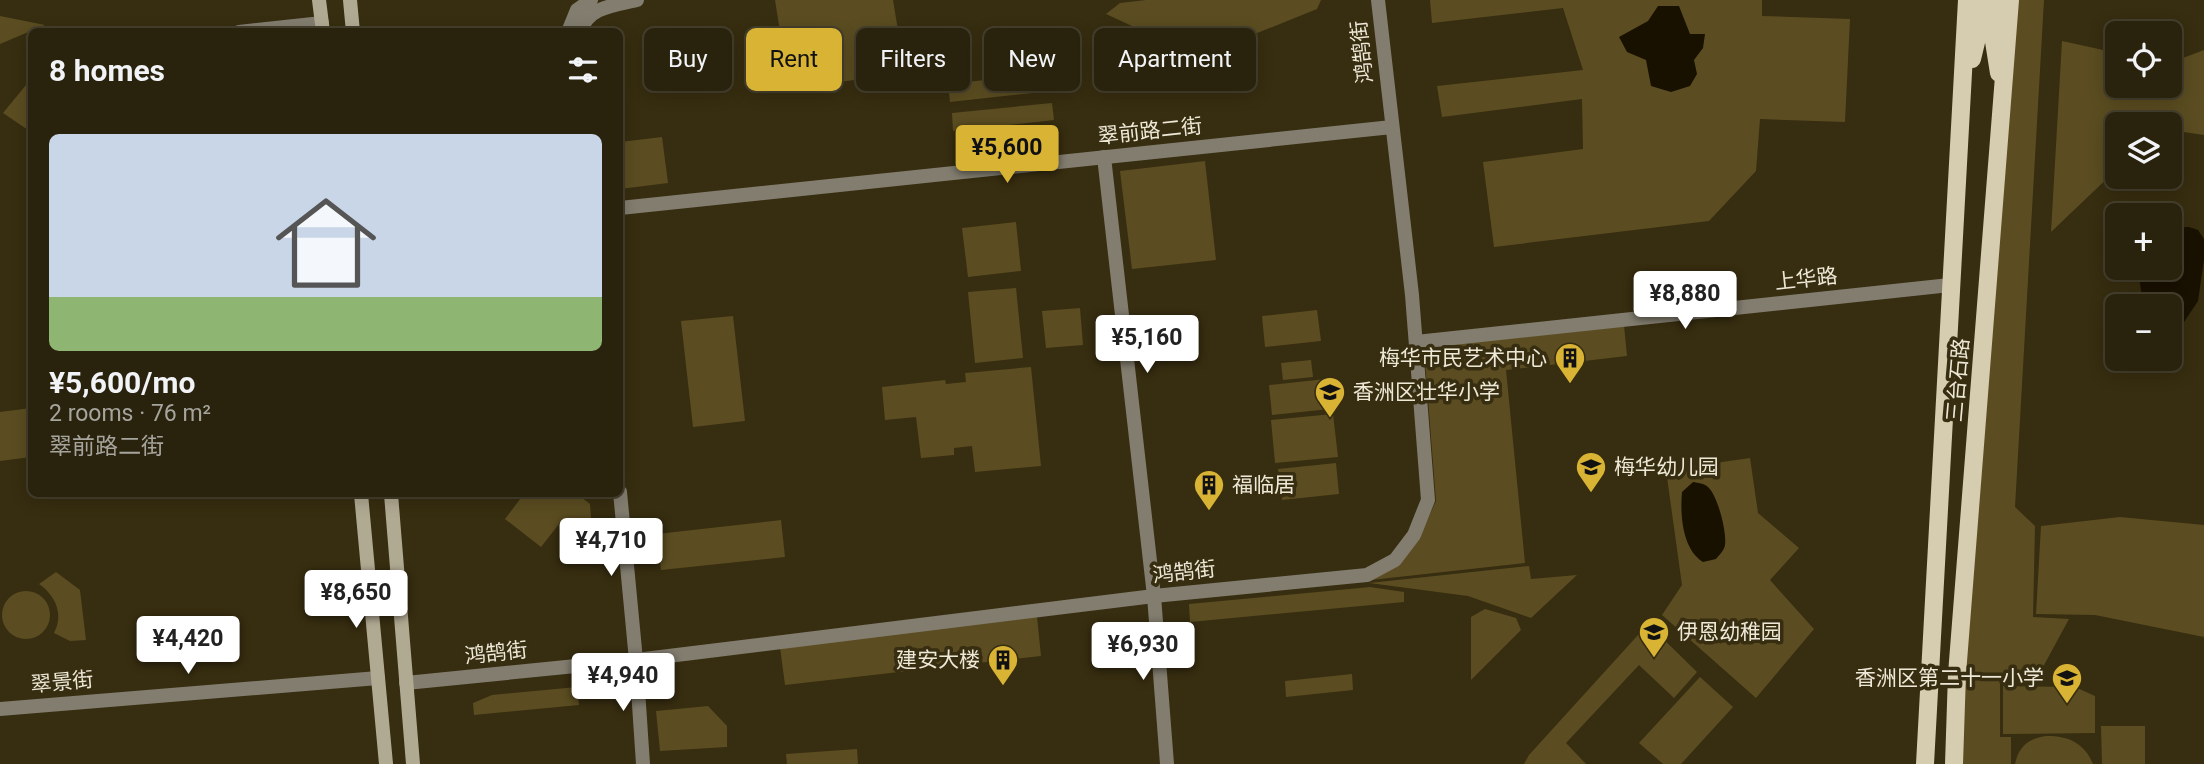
<!DOCTYPE html>
<html lang="en">
<head>
<meta charset="utf-8">
<style>
  :root { --surface:#29220c; --page:#312a15; --text:#f1f3f6; --muted:#a5a49d; --line:#453f2d; --accent:#d9b334 }
  body { margin:0; font-family:Roboto,"Noto Sans SC",sans-serif; background:var(--page); color:var(--text); height:100vh; display:flex; flex-direction:column; font-size:26px; white-space:nowrap }
  * { box-sizing:border-box; margin:0 }
  p { font-size:23px; color:var(--muted) }
  .icon { flex:none; width:38px; height:38px; fill:none; stroke:currentColor; stroke-width:2; stroke-linecap:round; stroke-linejoin:round }
  .map { position:relative; flex:1; overflow:hidden }
  .details { position:absolute; left:28px; top:28px; width:595px; height:469px; display:flex; flex-direction:column; background:var(--surface); border-radius:10px; box-shadow:0 4px 18px #0003,0 0 0 2px var(--line) }
  .details>* { flex:none }
  .top-card { position:absolute; left:644px; top:28px; width:665px; height:63px; display:flex; gap:14px }
  .buttons { position:absolute; left:2105px; top:21px; display:grid; gap:14px }
  .buttons a { display:grid; place-items:center; width:77px; height:77px; border-radius:10px; background:var(--surface); box-shadow:0 4px 18px #0003,0 0 0 2px var(--line); font-size:35px }
  .price { position:absolute; translate:-50% -60px; padding:0 16px; border-radius:7px; background:#fff; color:#222; font-size:23px; line-height:46px; filter:drop-shadow(0 2px 4px #0008) }
  .price::after { content:''; position:absolute; left:50%; top:42px; width:21px; height:16px; margin-left:-10px; background:inherit; clip-path:polygon(0 0,100% 0,50% 100%) }
  .price.selected { background:var(--accent); color:#111 }
  ul { padding:0; list-style:none }
  li { display:grid; align-content:center; gap:14px; height:371px; padding:0 21px }
  li+li { border-top:2px solid var(--line) }
  li span { display:grid; place-items:center; height:217px; border-radius:10px; color:#555 }
  li>.icon { margin-inline-start:auto }
  span .icon { width:126px; height:126px; fill:#fffc; stroke-width:1 }
  li b { font-size:30px }
  h2 { display:flex; justify-content:space-between; align-items:center; height:84px; padding:0 21px; font-size:30px }
  .pill { padding:0 24px; border-radius:10px; background:var(--surface); box-shadow:0 4px 18px #0003,0 0 0 2px var(--line); font-size:24px; line-height:63px }
  .pill.selected { background:var(--accent); color:#111 }
  .map>svg:first-child { display:block }
  .green { fill:#5b4d21 }
  .water { fill:#191100 }
  .lines { fill:none; stroke-linecap:round; stroke-linejoin:round }
  .street { stroke:#827d6f; stroke-width:14 }
  .secondary { stroke:#b1aa93; stroke-width:14 }
  .primary { stroke:#d6ccaf; stroke-width:18 }
  .labels { text-anchor:middle; dominant-baseline:central; stroke-width:7; stroke-linejoin:round; paint-order:stroke }
  .street-label { font-size:21px; fill:#eee8d7; stroke:#372d10 }
  .poi-label { font-size:21px; fill:#eee8d7; stroke:#372d10; text-anchor:start }
</style>
</head>
<body>
<div class="map">
<svg width="2204" height="764" viewBox="0 0 2204 764">
  <rect width="100%" height="100%" fill="#372d10"/>
  <g class="green">
    <path d="M 775,0 L 893,0 L 905,73 L 789,89 Z"/>
    <path d="M 1146,0 L 1321,0 L 1317,9 L 1215,50 L 1145,32 L 1106,14 L 1120,3 Z"/>
    <path d="M 1430,0 L 1762,0 L 1762,16 L 1850,19 L 1845,122 L 1760,119 L 1756,171 L 1709,221 L 1494,247 L 1483,162 L 1583,149 L 1582,99 L 1442,117 L 1437,86 L 1583,70 L 1563,8 L 1432,23 Z"/>
    <path d="M 2011,0 L 2044,0 L 2015,507 L 2035,526 L 2033,617 L 2069,619 L 2037,678 L 2000,678 L 2000,737 L 2011,737 L 2011,764 L 1955,764 Z"/>
    <path d="M 0,16 L 45,25 L 0,44 Z"/>
    <path d="M 2062,41 L 2117,53 L 2118,86 L 2170,86 L 2170,63 L 2204,50 L 2204,135 L 2170,130 L 2170,124 L 2118,124 L 2117,169 L 2051,232 Z"/>
    <path d="M 1049,73 L 1051,91 L 950,102 L 948,84 Z"/>
    <path d="M 31,79 L 31,132 L 3,113 Z"/>
    <path d="M 1052,103 L 1054,120 L 953,131 L 952,113 Z"/>
    <path d="M 662,137 L 668,183 L 620,189 L 620,142 Z"/>
    <path d="M 1205,161 L 1216,260 L 1132,269 L 1120,171 Z"/>
    <path d="M 1016,222 L 1021,271 L 968,277 L 962,228 Z"/>
    <path d="M 1016,288 L 1023,358 L 975,363 L 968,292 Z"/>
    <path d="M 1080,308 L 1083,345 L 1046,348 L 1042,311 Z"/>
    <path d="M 1317,310 L 1321,341 L 1265,347 L 1262,316 Z"/>
    <path d="M 733,316 L 745,421 L 693,427 L 681,321 Z"/>
    <path d="M 1624,325 L 1627,356 L 1506,370 L 1525,563 L 1371,580 L 1421,534 L 1436,501 L 1424,348 Z"/>
    <path d="M 1311,360 L 1313,377 L 1283,380 L 1281,363 Z"/>
    <path d="M 1031,367 L 1041,466 L 975,472 L 972,446 L 954,448 L 954,455 L 921,458 L 916,417 L 885,420 L 882,387 L 945,380 L 946,384 L 966,382 L 965,373 Z"/>
    <path d="M 1326,379 L 1330,409 L 1272,415 L 1269,385 Z"/>
    <path d="M 31,408 L 31,457 L 0,461 L 0,412 Z"/>
    <path d="M 1333,414 L 1338,457 L 1275,463 L 1271,420 Z"/>
    <path d="M 1750,458 L 1758,513 L 1799,548 L 1770,580 L 1814,629 L 1756,698 L 1662,615 L 1682,585 L 1666,470 Z"/>
    <path d="M 1336,463 L 1339,494 L 1282,500 L 1278,469 Z"/>
    <path d="M 524,494 L 577,494 L 590,504 L 593,543 L 563,519 L 541,547 L 505,519 Z"/>
    <path d="M 2120,517 L 2204,525 L 2204,637 L 2095,615 L 2036,614 L 2041,526 Z"/>
    <path d="M 781,520 L 785,557 L 661,570 L 657,534 Z"/>
    <path d="M 1529,566 L 1531,579 L 1577,575 L 1531,618 L 1468,596 L 1369,583 Z"/>
    <path d="M 56,572 L 80,590 L 86,640 L 70,641 L 54,633 C 64,615 56,596 39,584 Z"/>
    <path d="M 1370,587 L 1404,592 L 1404,602 L 1190,622 L 1189,604 Z"/>
    <circle cx="26" cy="615" r="24"/>
    <path d="M 1485,609 L 1516,618 L 1521,630 L 1471,680 L 1471,617 Z"/>
    <path d="M 1037,617 L 1041,656 L 785,685 L 780,647 Z"/>
    <path d="M 1648,624 L 1697,672 L 1674,698 L 1639,665 L 1566,743 L 1586,764 L 1524,764 L 1529,755 Z"/>
    <path d="M 1352,674 L 1353,690 L 1286,697 L 1285,681 Z"/>
    <path d="M 1700,677 L 1733,707 L 1681,764 L 1663,764 L 1639,743 Z"/>
    <path d="M 2003,686 L 2075,687 L 2095,696 L 2095,733 L 2003,734 Z"/>
    <path d="M 577,687 L 579,705 L 474,715 L 473,703 L 492,695 Z"/>
    <path d="M 708,706 L 727,726 L 727,747 L 660,751 L 656,711 Z"/>
    <path d="M 2101,726 L 2145,726 L 2145,764 L 2102,764 Z"/>
    <path d="M 2047,736 C 2069,736 2084,743 2093,764 L 2015,764 C 2019,746 2029,738 2047,736 Z"/>
    <path d="M 857,749 L 858,764 L 787,764 L 786,754 Z"/>
  </g>
  <g class="water">
    <path d="M 1658,6 L 1679,6 L 1690,34 L 1705,34 L 1703,48 L 1694,60 L 1697,74 L 1690,86 L 1671,92 L 1651,86 L 1646,60 L 1627,52 L 1619,37 L 1648,21 Z"/>
    <path d="M 2189,227 L 2198,230 L 2204,239 L 2204,260 L 2198,301 L 2184,322 L 2170,325 L 2170,306 L 2143,306 L 2138,268 L 2170,268 L 2170,228 Z"/>
    <path d="M 1693,482 C 1698,483 1704,483 1708,487 C 1718,496 1727,533 1725,545 C 1724,551 1719,555 1716,559 L 1703,562 C 1682,549 1680,514 1682,492 Z"/>
  </g>
  <g class="lines">
    <g class="street">
      <path d="M 239,32 L 322,23"/>
      <path d="M 568,32 L 577,10 L 591,0"/>
      <path d="M 581,32 C 586,7 616,5 637,0"/>
      <path d="M 1104,157 L 1154,596 L 1167,764"/>
      <path d="M 620,208 L 1392,127"/>
      <path d="M 1416,342 L 1950,285"/>
      <path d="M 620,492 L 636,660 L 643,764"/>
      <path d="M 406,683 L 636,660 L 1154,596 L 1367,575 L 1395,560 L 1414,535 L 1428,500 L 1412,295 L 1378,0"/>
      <path d="M 0,709 L 378,678"/>
    </g>
    <g class="secondary">
      <path d="M 319,0 L 323,32"/>
      <path d="M 350,0 L 353,32"/>
      <path d="M 361,494 L 386,764"/>
      <path d="M 391,494 L 413,764"/>
    </g>
    <g class="primary">
      <path d="M 1995,0 L 1993,35 L 1999,73"/>
      <path d="M 1972,59 L 1978,34 L 1980,0"/>
      <path d="M 1925,764 L 1967,0"/>
      <path d="M 1954,764 L 1957,674 L 2010,0"/>
    </g>
  </g>
  <defs>
    <g id="building-pin" transform="scale(1.575)"><path d="M0 17L-7.5 6A9.5 9.5 0 1 1 7.5 6Z" fill="#d9b334" stroke="#372d10"/><path d="M-4-6H4V6H1V3H-1V6H-4ZM-2.5-4.3h1.7v1.8h-1.7ZM.8-4.3h1.7v1.8H.8ZM-2.5-1h1.7V.8h-1.7ZM.8-1h1.7V.8H.8Z" fill="#111"/></g>
    <g id="school-pin" transform="scale(1.575)"><path d="M0 17L-7.5 6A9.5 9.5 0 1 1 7.5 6Z" fill="#d9b334" stroke="#372d10"/><path d="M0-5L7-2L0 1L-7-2ZM-4 1L0 2.5L4 1V4Q0 6-4 4Z" fill="#111"/></g>
  </defs>
  <g fill-rule="evenodd">
    <use href="#building-pin" x="1570" y="358"/>
    <use href="#school-pin" x="1330" y="392"/>
    <use href="#school-pin" x="1591" y="467"/>
    <use href="#building-pin" x="1209" y="485"/>
    <use href="#school-pin" x="1654" y="632"/>
    <use href="#building-pin" x="1003" y="660"/>
    <use href="#school-pin" x="2067" y="678"/>
  </g>
  <g class="labels">
    <g class="street-label">
      <text transform="translate(1362 52) rotate(-96)">鸿鹄街</text>
      <text transform="translate(1150 131) rotate(-6)">翠前路二街</text>
      <text transform="translate(1806 279) rotate(-6)">上华路</text>
      <text transform="translate(1958 380) rotate(-85)">三台石路</text>
      <text transform="translate(1184 572) rotate(-6)">鸿鹄街</text>
      <text transform="translate(496 653) rotate(-6)">鸿鹄街</text>
      <text transform="translate(62 682) rotate(-5)">翠景街</text>
    </g>
    <g class="poi-label">
      <text x="1547" y="358" text-anchor="end">梅华市民艺术中心</text>
      <text x="1353" y="392">香洲区壮华小学</text>
      <text x="1614" y="467">梅华幼儿园</text>
      <text x="1232" y="485">福临居</text>
      <text x="1677" y="632">伊恩幼稚园</text>
      <text x="980" y="660" text-anchor="end">建安大楼</text>
      <text x="2044" y="678" text-anchor="end">香洲区第二十一小学</text>
    </g>
  </g>
</svg>
<div class="buttons">
<a><svg class="icon" aria-label="locate" viewBox="0 0 24 24"><circle cx="12" cy="12" r="6"/><path d="M12 2v4M12 18v4M2 12h4M18 12h4"/></svg></a>
<a><svg class="icon" aria-label="layers" viewBox="0 0 24 24"><path d="M12 4l9 5-9 5-9-5zM3 14l9 5 9-5"/></svg></a>
<a>+</a>
<a>−</a>
</div>
<b class="price selected" style="left:1007px;top:185px">¥5,600</b>
<b class="price" style="left:1685px;top:331px">¥8,880</b>
<b class="price" style="left:1147px;top:375px">¥5,160</b>
<b class="price" style="left:611px;top:578px">¥4,710</b>
<b class="price" style="left:356px;top:630px">¥8,650</b>
<b class="price" style="left:188px;top:676px">¥4,420</b>
<b class="price" style="left:1143px;top:682px">¥6,930</b>
<b class="price" style="left:623px;top:713px">¥4,940</b>
<div class="top-card">
<a class="pill">Buy</a>
<a class="pill selected">Rent</a>
<a class="pill">Filters</a>
<a class="pill">New</a>
<a class="pill">Apartment</a>
</div>
<section class="details">
<h2>8 homes<svg class="icon" aria-label="filters" viewBox="0 0 24 24"><path d="M4 7h16M4 17h16"/><circle cx="9" cy="7" r="2"/><circle cx="15" cy="17" r="2"/></svg></h2>
<ul>
<li><span style="background:linear-gradient(#c9d6e8 75%,#8fb573 0)"><svg class="icon" aria-label="home" viewBox="0 0 24 24"><path d="M3 11l9-7 9 7M6 9v11h12V9"/></svg></span><div><b>¥5,600/mo</b><p>2 rooms · 76 m²</p><p>翠前路二街</p></div></li>
</ul>
</section>
</div>
</body>
</html>
